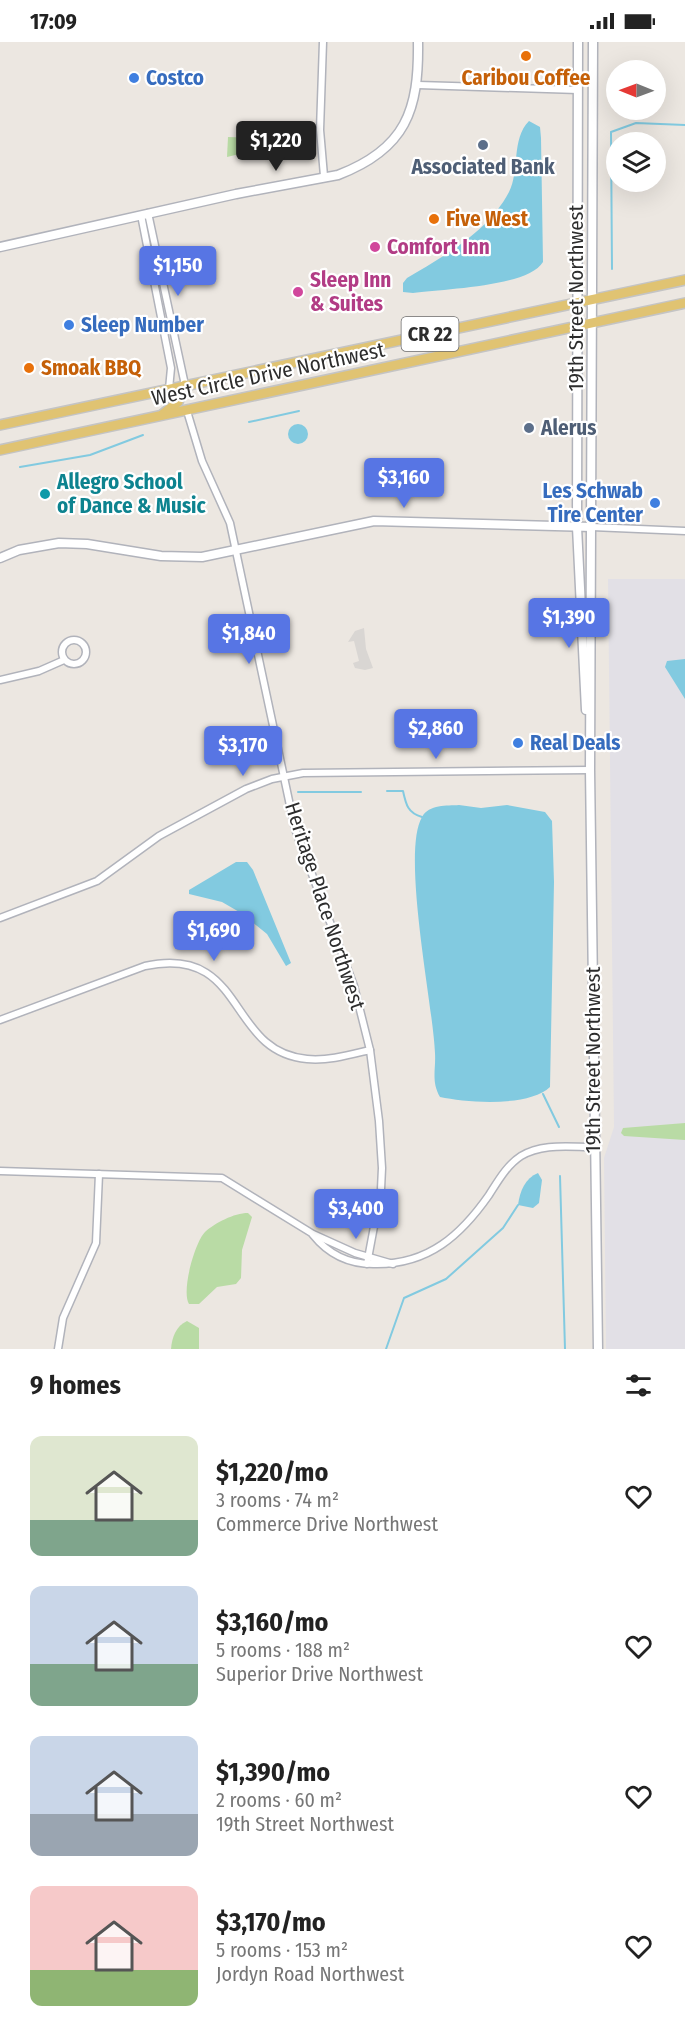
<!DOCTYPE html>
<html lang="en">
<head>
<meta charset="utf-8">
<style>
  :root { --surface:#fff; --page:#f2f2f2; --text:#222; --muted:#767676; --accent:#5775e4 }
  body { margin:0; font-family:"Fira Sans Condensed",sans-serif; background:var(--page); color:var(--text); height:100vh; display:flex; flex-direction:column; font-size:22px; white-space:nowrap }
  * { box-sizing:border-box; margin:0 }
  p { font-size:20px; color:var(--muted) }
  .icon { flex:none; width:33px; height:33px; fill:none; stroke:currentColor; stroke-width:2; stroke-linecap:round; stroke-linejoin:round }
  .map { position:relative; height:1307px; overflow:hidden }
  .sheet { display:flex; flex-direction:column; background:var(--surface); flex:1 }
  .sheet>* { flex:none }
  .needle { width:39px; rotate:271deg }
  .controls { position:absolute; left:606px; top:18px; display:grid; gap:12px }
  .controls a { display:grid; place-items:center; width:60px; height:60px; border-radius:50%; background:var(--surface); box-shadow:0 6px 24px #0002; font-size:30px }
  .price { position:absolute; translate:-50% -51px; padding:0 14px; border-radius:6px; background:var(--accent); color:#fff; font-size:20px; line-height:39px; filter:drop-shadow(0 2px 3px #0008) }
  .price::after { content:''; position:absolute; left:50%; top:36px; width:18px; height:14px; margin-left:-9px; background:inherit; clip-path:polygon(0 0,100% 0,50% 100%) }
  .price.on { background:#222; color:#fff }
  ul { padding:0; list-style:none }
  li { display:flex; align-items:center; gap:18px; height:150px; padding:0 30px }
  li span { display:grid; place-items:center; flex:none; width:168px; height:120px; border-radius:12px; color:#555 }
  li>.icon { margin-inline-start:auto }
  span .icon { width:72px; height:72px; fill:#fffc; stroke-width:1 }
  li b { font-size:26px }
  h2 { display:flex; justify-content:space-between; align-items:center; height:72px; padding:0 30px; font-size:26px }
  .status { display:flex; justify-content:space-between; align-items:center; height:42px; padding:0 30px; background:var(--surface); direction:ltr }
  .status svg { height:16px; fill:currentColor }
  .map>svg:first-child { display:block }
  .industrial { fill:#e2e0e6 }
  .green { fill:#b9dba5 }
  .plaza { fill:#d9d6d3 }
  .water { fill:#82cae0 }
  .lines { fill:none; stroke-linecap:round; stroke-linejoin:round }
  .stream { stroke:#82cae0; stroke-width:2 }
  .street-casing { stroke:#b1b3bb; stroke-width:9 }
  .secondary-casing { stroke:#b1b3bb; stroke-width:11 }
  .primary-casing { stroke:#c4c4c4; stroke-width:12 }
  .street { stroke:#fff; stroke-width:6 }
  .secondary { stroke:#fff; stroke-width:8 }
  .primary { stroke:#e0c372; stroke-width:9 }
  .food-dot { fill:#e8710a; stroke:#fff; stroke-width:2 }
  .shop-dot { fill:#3f7fe0; stroke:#fff; stroke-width:2 }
  .service-dot { fill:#5c6f8a; stroke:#fff; stroke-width:2 }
  .hotel-dot { fill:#d1479c; stroke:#fff; stroke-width:2 }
  .culture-dot { fill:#0f9aa8; stroke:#fff; stroke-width:2 }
  .labels { text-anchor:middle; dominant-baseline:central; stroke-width:4.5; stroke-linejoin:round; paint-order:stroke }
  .shield { fill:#fff; stroke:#6c6c6c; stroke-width:1.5 }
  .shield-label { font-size:20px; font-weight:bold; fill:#2d2d2d }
  .shop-label { font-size:21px; font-weight:bold; fill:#366cbe; stroke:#fff; text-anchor:start }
  .food-label { font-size:21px; font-weight:bold; fill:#c56008; stroke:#fff; text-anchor:start }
  .service-label { font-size:21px; font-weight:bold; fill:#4e5e75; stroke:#fff }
  .hotel-label { font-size:21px; font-weight:bold; fill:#b23c85; stroke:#fff; text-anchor:start }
  .street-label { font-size:21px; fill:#2d2d2d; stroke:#fff }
  .culture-label { font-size:21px; font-weight:bold; fill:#0d838f; stroke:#fff; text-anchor:start }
</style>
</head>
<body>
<div class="status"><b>17:09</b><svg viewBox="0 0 49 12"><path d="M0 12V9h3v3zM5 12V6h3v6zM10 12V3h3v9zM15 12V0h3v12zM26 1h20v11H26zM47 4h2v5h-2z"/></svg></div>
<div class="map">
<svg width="685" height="1307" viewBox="0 0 685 1307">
  <rect width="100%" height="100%" fill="#ece7e1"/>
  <path class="industrial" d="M 608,537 L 685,537 L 685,1307 L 606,1307 L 604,1116 L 614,1085 Z"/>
  <g class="green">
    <path d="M 293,91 L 296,93 L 293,104 L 290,104 L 290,101 L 260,107 L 260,96 L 289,96 Z"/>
    <path d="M 228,95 L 257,96 L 256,108 L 227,115 Z"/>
    <path d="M 685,1081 L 685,1098 L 624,1094 L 621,1091 L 623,1086 Z"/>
    <path d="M 248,1171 L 252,1175 L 242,1208 L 241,1236 L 236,1242 L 217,1245 L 199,1262 L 189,1262 C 181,1249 195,1200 205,1190 C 215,1181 234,1171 248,1171 Z"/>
    <path d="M 187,1279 L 199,1286 L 199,1307 L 171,1307 C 172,1295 176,1284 187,1279 Z"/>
  </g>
  <path class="plaza" d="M 364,586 L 366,607 L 373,626 L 365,628 L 355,626 L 353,621 L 359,619 L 354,599 L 348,600 L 355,589 Z"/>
  <g class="water">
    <path d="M 529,79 L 540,85 L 541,96 L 543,220 C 528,245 443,247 413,251 L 403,250 L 403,241 L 407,236 C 444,214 488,190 509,150 C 520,129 511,97 529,79 Z"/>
    <circle cx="298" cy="392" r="10"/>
    <path d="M 685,617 L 685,657 L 665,625 L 667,619 Z"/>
    <path d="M 459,763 L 481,766 L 507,763 L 545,770 L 552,779 L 554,840 L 550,1045 C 529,1065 468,1061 440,1055 C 431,1039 436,1028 435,1011 C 433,963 401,811 422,775 C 429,762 447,764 459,763 Z"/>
    <path d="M 236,820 L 247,820 L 253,828 L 291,921 L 286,924 L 267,892 L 241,871 L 222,860 L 189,852 L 189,848 Z"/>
    <path d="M 538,1131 L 542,1138 L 539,1161 L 533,1166 L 518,1163 C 520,1149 525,1136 538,1131 Z"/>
  </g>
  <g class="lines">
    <g class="stream">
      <path d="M 612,227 L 611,90 L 636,81 L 685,83"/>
      <path d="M 249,380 L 299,369"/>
      <path d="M 20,425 L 90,413 L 143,393"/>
      <path d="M 387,749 L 403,749 C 406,763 408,771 422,775"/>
      <path d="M 298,750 L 361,750"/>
      <path d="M 543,1052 L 559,1085"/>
      <path d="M 560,1134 L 565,1307"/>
      <path d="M 386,1307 L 404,1256 L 446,1237 L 503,1186 L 518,1163"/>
    </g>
    <g class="street-casing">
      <g id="street">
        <path d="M 323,0 L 320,88 L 324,134"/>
        <path d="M 418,43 L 578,48"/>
        <path d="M 148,171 L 185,343"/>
        <path d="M 141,173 L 171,326 L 169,347"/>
        <path d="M 187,369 L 202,419 L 230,481 L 295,787 L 354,944 L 370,1008 L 379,1079 L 382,1126 L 381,1147 L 367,1222"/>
        <path d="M 592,485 L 685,489"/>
        <circle cx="74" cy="610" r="12"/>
        <path d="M 0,638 L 39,629 L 64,618"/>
        <path d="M 0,876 L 97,839 L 159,794 L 246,747 L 272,737 L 303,731 L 590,728"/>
        <path d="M 0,978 L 145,924 C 247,902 226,1010 307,1017 C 328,1019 349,1013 370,1008"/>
        <path d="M 0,1129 L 222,1136 L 313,1192 L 355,1211 L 393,1222"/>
        <path d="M 313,1193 C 329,1213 351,1223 377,1222 C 429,1222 461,1193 489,1153 C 498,1139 507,1123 521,1114 C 542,1101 569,1105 593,1105"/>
        <path d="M 58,1307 L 63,1276 L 96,1201 L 99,1132"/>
      </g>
    </g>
    <g class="secondary-casing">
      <g id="secondary">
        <path d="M 578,0 L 577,485 L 586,668"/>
        <path d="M 593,0 L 590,728 L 598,1307"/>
        <path d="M 0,205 L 236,152 L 338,133 C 406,107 419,68 418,0"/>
        <path d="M 0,516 L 19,508 L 59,501 L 87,502 L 161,514 L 202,515 L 374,479 L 592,485"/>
      </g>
    </g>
    <g class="primary-casing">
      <g id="primary">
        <path d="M 163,372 L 178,360 L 185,343"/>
        <path d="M 0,383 L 685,238"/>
        <path d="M 0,408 L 685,261"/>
      </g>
    </g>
    <use href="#street" class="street"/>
    <use href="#secondary" class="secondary"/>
    <use href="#primary" class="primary"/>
  </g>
  <g class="food-dot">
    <circle cx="526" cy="14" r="6"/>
    <circle cx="434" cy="177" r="6"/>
    <circle cx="29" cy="326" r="6"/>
  </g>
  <g class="shop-dot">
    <circle cx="134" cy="36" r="6"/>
    <circle cx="69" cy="283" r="6"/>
    <circle cx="655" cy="461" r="6"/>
    <circle cx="518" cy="701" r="6"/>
  </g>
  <g class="service-dot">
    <circle cx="483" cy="103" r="6"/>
    <circle cx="529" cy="386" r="6"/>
  </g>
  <g class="hotel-dot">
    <circle cx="375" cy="205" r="6"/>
    <circle cx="298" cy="250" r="6"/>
  </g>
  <circle class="culture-dot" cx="45" cy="452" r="6"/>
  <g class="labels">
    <rect class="shield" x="401.5" y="275" width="57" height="34" rx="4.5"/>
    <g class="shield-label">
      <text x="430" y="292">CR 22</text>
    </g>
    <g class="shop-label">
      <text x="146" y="36">Costco</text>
      <text x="81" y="283">Sleep Number</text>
      <text x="643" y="449" text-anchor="end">Les Schwab<tspan x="643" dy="24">Tire Center</tspan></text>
      <text x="530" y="701">Real Deals</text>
    </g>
    <g class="food-label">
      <text x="526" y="36" text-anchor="middle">Caribou Coffee</text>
      <text x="446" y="177">Five West</text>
      <text x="41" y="326">Smoak BBQ</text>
    </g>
    <g class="service-label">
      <text x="483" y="125">Associated Bank</text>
      <text x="541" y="386" text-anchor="start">Alerus</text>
    </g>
    <g class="hotel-label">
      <text x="387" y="205">Comfort Inn</text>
      <text x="310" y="238">Sleep Inn<tspan x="310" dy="24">&amp; Suites</tspan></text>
    </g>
    <g class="street-label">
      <text transform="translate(576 256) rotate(-90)">19th Street Northwest</text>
      <text transform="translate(268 332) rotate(-12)">West Circle Drive Northwest</text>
      <text transform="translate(325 864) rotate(72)">Heritage Place Northwest</text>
      <text transform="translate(593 1018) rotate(-90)">19th Street Northwest</text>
    </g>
    <g class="culture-label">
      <text x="57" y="440">Allegro School<tspan x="57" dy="24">of Dance &amp; Music</tspan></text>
    </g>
  </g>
</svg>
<div class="controls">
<a><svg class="needle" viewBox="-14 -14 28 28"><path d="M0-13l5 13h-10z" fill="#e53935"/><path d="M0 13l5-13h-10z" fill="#767676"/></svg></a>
<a><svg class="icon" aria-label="layers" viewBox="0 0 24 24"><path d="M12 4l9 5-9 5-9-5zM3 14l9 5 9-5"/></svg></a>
</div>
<b class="price on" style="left:276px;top:130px">$1,220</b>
<b class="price" style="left:178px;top:255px">$1,150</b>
<b class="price" style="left:404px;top:467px">$3,160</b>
<b class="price" style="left:569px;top:607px">$1,390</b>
<b class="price" style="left:249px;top:623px">$1,840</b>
<b class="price" style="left:436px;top:718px">$2,860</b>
<b class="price" style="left:243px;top:735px">$3,170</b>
<b class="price" style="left:214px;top:920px">$1,690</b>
<b class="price" style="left:356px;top:1198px">$3,400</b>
</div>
<section class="sheet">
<h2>9 homes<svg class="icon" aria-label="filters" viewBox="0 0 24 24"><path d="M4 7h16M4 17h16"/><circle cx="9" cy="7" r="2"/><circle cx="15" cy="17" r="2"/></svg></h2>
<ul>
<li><span style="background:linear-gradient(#dfe7d0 70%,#7fa58c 0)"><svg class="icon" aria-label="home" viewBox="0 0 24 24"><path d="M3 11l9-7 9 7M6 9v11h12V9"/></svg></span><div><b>$1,220/mo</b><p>3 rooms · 74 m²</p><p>Commerce Drive Northwest</p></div><svg class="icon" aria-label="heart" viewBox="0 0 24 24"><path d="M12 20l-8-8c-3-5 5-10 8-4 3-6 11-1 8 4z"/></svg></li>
<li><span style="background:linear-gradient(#c9d6e8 65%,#7fa58c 0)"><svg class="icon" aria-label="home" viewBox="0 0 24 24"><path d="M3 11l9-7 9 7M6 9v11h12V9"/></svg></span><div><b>$3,160/mo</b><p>5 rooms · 188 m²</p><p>Superior Drive Northwest</p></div><svg class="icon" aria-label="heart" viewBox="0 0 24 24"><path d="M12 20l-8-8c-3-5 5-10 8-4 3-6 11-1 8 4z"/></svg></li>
<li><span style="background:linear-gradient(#c9d6e8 65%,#9aa5b1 0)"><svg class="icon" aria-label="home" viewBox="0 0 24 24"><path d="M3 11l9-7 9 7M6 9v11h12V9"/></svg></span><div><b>$1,390/mo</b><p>2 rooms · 60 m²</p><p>19th Street Northwest</p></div><svg class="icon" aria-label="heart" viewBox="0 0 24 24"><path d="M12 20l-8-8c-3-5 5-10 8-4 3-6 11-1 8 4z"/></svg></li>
<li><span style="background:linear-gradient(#f6c9c9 70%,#8fb573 0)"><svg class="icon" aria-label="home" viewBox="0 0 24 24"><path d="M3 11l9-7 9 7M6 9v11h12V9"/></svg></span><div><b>$3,170/mo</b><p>5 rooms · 153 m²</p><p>Jordyn Road Northwest</p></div><svg class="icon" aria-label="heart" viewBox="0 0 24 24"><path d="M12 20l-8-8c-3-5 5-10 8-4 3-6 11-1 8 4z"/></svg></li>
</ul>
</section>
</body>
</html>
